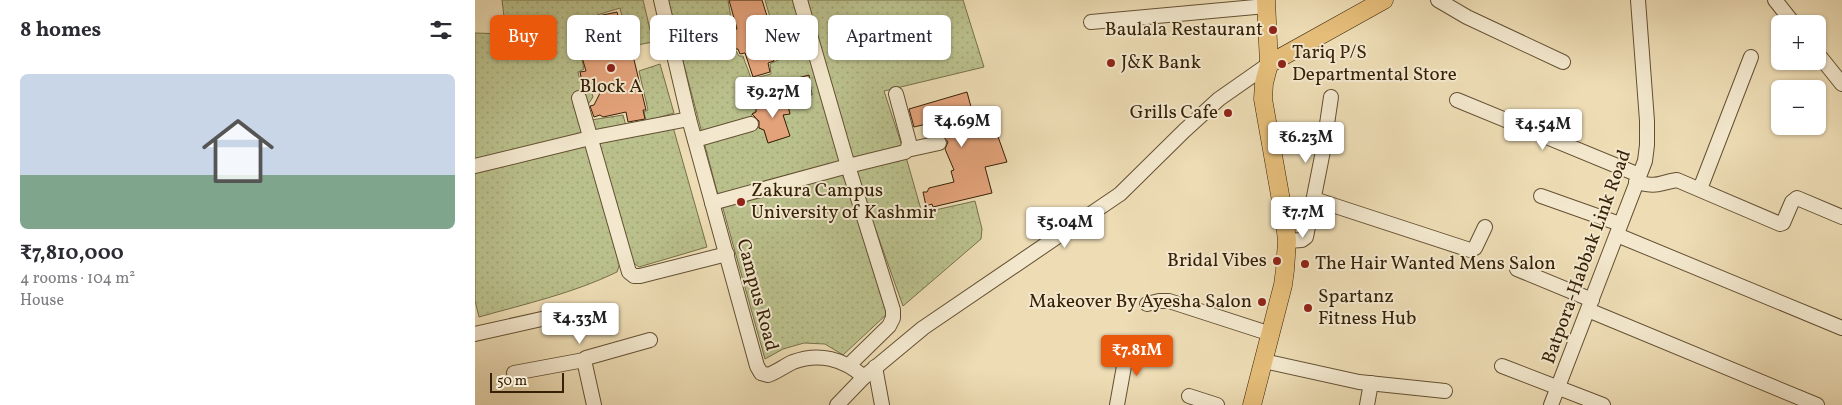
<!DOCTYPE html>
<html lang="en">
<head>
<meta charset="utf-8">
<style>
  :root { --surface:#fff; --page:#f2f2f3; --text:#2b2b33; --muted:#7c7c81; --accent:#ea580c }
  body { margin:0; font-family:Vollkorn,serif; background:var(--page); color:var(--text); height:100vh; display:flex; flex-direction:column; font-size:19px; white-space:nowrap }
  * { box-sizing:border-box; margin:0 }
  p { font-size:16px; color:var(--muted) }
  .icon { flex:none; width:28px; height:28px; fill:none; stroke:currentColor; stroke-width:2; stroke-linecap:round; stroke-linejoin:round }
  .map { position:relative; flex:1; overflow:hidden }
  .drawer { display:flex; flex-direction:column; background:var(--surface); width:475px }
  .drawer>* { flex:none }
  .hud { position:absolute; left:15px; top:15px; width:475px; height:45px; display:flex; gap:10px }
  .controls { position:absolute; left:1296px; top:15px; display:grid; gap:10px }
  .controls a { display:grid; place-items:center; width:55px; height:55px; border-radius:8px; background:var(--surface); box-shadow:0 1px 4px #0004; font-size:25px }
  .scale { position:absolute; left:15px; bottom:12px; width:74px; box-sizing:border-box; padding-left:5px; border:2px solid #362107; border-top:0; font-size:14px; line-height:18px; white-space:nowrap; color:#362107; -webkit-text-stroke:4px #f3e8ce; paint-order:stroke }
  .price { position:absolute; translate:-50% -42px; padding:0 11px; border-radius:5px; background:#fff; color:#222; font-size:16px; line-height:32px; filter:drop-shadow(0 1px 2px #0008) }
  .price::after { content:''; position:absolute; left:50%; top:30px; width:15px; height:11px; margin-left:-8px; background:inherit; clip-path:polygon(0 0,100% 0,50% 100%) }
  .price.active { background:var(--accent); color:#fff }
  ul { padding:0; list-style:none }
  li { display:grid; align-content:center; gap:10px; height:265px; padding:0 20px }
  li span { display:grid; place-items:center; height:155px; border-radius:8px; color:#555 }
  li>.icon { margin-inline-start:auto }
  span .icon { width:90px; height:90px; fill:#fffc; stroke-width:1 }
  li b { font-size:21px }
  h2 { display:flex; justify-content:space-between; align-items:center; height:60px; padding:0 20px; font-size:21px }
  .pill { padding:0 18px; border-radius:8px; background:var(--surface); box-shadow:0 1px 4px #0004; font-size:18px; line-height:45px }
  .pill.active { background:var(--accent); color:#fff }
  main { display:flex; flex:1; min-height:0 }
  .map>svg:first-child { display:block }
  .grass { fill:url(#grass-dots); stroke:#78704a }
  .building { fill:#e3a27a; stroke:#362107 }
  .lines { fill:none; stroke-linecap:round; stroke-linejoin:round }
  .minor-casing { stroke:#645032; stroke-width:16 }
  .major-casing { stroke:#362107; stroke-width:19 }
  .minor { stroke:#f3e8ce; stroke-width:14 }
  .major { stroke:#e6be7a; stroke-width:18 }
  .poi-dot { fill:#8f2418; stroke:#f3e8ce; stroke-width:2 }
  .labels { text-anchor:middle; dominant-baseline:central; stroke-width:4; stroke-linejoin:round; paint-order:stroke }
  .poi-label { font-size:19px; fill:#362107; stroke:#f3e8ce; text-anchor:start }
  .street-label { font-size:19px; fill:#362107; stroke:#f3e8ce }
</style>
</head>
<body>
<main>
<section class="drawer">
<h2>8 homes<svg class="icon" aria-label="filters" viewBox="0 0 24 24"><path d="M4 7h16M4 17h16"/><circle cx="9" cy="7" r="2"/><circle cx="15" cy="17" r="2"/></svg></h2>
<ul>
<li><span style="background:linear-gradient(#c9d6e8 65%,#7fa58c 0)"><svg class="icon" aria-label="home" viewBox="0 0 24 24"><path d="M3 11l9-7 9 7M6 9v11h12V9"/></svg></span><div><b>₹7,810,000</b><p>4 rooms · 104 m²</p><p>House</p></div></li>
</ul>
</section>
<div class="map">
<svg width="1367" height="405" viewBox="0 0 1367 405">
  <defs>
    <pattern id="grass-dots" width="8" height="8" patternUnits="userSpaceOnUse" patternTransform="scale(1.25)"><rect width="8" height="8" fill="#bac08c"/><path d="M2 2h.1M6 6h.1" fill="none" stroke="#a0a577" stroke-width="1.8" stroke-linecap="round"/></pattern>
  </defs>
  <rect width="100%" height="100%" fill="#eddcb4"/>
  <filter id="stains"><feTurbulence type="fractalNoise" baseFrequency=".004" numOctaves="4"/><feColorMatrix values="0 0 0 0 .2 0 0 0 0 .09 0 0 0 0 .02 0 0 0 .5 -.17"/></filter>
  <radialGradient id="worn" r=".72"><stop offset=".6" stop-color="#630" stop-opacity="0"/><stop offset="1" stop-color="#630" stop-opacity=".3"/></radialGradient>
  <g class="grass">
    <path d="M 27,0 L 168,0 L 178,42 L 157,46 L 152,20 L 148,20 L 145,8 L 122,15 L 124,28 L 108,29 L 104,35 L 94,41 L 98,57 L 106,55 L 109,69 L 103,72 L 107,88 L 115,87 L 118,97 L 112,106 L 116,120 L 148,115 L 151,126 L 110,136 L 145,263 L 142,272 C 99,293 50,304 4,317 L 0,301 L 0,33 L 31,34 Z"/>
    <path d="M 193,0 L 253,0 L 258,30 L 204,42 Z"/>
    <path d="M 290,0 L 324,0 L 367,161 L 243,195 L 229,142 L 282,127 L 289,130 L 293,143 L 314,136 L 308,115 L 315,113 L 312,103 L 304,105 L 301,97 L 277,114 L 276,119 L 227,133 L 205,50 L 250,41 L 254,51 L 261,51 L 264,56 L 268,56 C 270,64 274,70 276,79 L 296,74 L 295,64 L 307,58 Z"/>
    <path d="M 332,0 L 488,0 L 509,67 L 409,91 L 427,146 L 375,159 Z"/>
    <path d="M 185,64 L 199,113 L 171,121 L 169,112 L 173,110 L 164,71 Z"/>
    <path d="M 198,127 L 232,247 L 164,267 L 155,260 L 122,143 Z"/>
    <path d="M 431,157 L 447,213 L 500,201 L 507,229 L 506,239 L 428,306 L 379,169 Z"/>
    <path d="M 368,172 L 413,313 L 368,355 L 350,344 L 329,343 L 308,349 L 290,359 L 247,205 Z"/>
  </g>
  <g class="building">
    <path d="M 254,0 L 287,0 L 301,45 L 295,47 L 299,61 L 293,63 L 295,72 L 278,77 L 270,53 L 265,54 L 263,49 L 257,49 L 255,42 L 259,37 L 258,30 L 262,29 Z"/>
    <path d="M 142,12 L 145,23 L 150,22 L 171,110 L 168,110 L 170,119 L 153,122 L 151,112 L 128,117 L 125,115 L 119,117 L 115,106 L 119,105 L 129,85 L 119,88 L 117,83 L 108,86 L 105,72 L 111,71 L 106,54 L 100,55 L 96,41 L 104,39 L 105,35 L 126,30 L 123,16 Z"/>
    <path d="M 334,75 L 337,95 L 327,98 L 319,79 Z"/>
    <path d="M 492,92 L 499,118 L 515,114 L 532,162 L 510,167 L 517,193 L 458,207 L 457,204 L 451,206 L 448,192 L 452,192 L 454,188 L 479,182 L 476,171 L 479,170 L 470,149 L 473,142 L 467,135 L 464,121 L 439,127 L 434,109 Z"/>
    <path d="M 301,97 L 304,105 L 312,103 L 315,114 L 308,115 L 315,136 L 293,143 L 289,130 L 284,128 L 284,121 L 277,114 L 281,112 L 281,103 Z"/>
  </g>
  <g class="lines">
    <g class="minor-casing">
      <g id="minor">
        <path d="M 186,0 L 214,119 L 282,366 L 286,373 L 293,375 C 302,372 309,366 318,362 C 344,352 369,359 389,377"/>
        <path d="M 325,0 L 373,166 L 418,310 L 418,318 L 414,326 L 374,365"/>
        <path d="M 963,0 L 992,17 L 1088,62"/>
        <path d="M 1300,0 L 1319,24"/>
        <path d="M 616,22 L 791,6"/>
        <path d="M 197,49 L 251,34"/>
        <path d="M 1342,53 L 1367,84"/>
        <path d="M 104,98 L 154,272 L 159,276 L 165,276 L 252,254"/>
        <path d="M 982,100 L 1164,175"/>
        <path d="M 220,140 L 276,124"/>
        <path d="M 432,150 L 464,143"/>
        <path d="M 0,166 L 115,138 L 214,119"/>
        <path d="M 1161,182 C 1185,188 1182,183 1202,180 L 1305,224 L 1308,223 L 1317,202 L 1322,198 L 1367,217"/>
        <path d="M 1225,189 L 1276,57"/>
        <path d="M 1066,196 L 1145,224"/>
        <path d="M 839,199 L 995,250 L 1000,248 L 1010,227"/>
        <path d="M 237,203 L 373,166 L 430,152 L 433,148 L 434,142 L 421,94"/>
        <path d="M 1142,235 L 1367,328"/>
        <path d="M 812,241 L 827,240 L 831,237 L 848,151 L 856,97"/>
        <path d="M 1042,269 L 1117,300"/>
        <path d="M 672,304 L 684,301 L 694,301 L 796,334"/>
        <path d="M 1113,310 L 1342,405"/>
        <path d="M 0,334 L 71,318"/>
        <path d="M 789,361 L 884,382 L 970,391"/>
        <path d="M 1027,366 L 1128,405"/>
        <path d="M 400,367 L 407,405"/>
        <path d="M 39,373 L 109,360"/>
        <path d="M 714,396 L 742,405"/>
        <path d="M 119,405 L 109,360 L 111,358 L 175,340"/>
        <path d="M 362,405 L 389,377 L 448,328 L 645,194 L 709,131 L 744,99 L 794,64"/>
        <path d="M 642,405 L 653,344"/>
        <path d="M 892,405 L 896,383"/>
        <path d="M 1076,405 L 1170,161 L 1172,145 L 1172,121 L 1163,0"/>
      </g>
    </g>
    <g class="major-casing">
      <g id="major">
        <path d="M 794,64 L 909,0"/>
        <path d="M 777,405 L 808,285 L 810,270 L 812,241 L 810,223 L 788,99 L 789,83 L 794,64 L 791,0"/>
      </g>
    </g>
    <use href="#minor" class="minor"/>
    <use href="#major" class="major"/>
  </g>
  <g class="poi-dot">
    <circle cx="798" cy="30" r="5"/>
    <circle cx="636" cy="63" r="5"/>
    <circle cx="807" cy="64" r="5"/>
    <circle cx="136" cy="68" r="5"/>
    <circle cx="753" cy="113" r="5"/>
    <circle cx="266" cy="202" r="5"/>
    <circle cx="802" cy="261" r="5"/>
    <circle cx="830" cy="264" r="5"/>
    <circle cx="787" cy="302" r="5"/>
    <circle cx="833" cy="308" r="5"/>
  </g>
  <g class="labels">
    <g class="poi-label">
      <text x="788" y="30" text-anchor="end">Baulala Restaurant</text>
      <text x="817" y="53">Tariq P/S<tspan x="817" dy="22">Departmental Store</tspan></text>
      <text x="646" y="63">J&amp;K Bank</text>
      <text x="136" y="87" text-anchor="middle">Block A</text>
      <text x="743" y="113" text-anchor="end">Grills Cafe</text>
      <text x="276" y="191">Zakura Campus<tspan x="276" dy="22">University of Kashmir</tspan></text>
      <text x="792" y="261" text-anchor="end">Bridal Vibes</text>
      <text x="840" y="264">The Hair Wanted Mens Salon</text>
      <text x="843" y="297">Spartanz<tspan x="843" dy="22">Fitness Hub</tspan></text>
      <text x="777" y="302" text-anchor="end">Makeover By Ayesha Salon</text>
    </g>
    <g class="street-label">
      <text transform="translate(1112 257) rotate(-70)">Batpora-Habbak Link Road</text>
      <text transform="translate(282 295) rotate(75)">Campus Road</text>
    </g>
  </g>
  <rect width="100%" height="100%" filter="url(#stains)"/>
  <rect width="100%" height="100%" fill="url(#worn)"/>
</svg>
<div class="controls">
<a>+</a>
<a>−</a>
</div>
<div class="scale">50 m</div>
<b class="price" style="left:298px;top:119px">₹9.27M</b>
<b class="price" style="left:487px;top:148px">₹4.69M</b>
<b class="price" style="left:1068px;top:151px">₹4.54M</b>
<b class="price" style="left:831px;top:164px">₹6.23M</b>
<b class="price" style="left:828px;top:239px">₹7.7M</b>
<b class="price" style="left:590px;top:249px">₹5.04M</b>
<b class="price" style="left:105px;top:345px">₹4.33M</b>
<b class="price active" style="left:662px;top:377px">₹7.81M</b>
<div class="hud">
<a class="pill active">Buy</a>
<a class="pill">Rent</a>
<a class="pill">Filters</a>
<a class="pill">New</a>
<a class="pill">Apartment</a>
</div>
</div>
</main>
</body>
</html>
